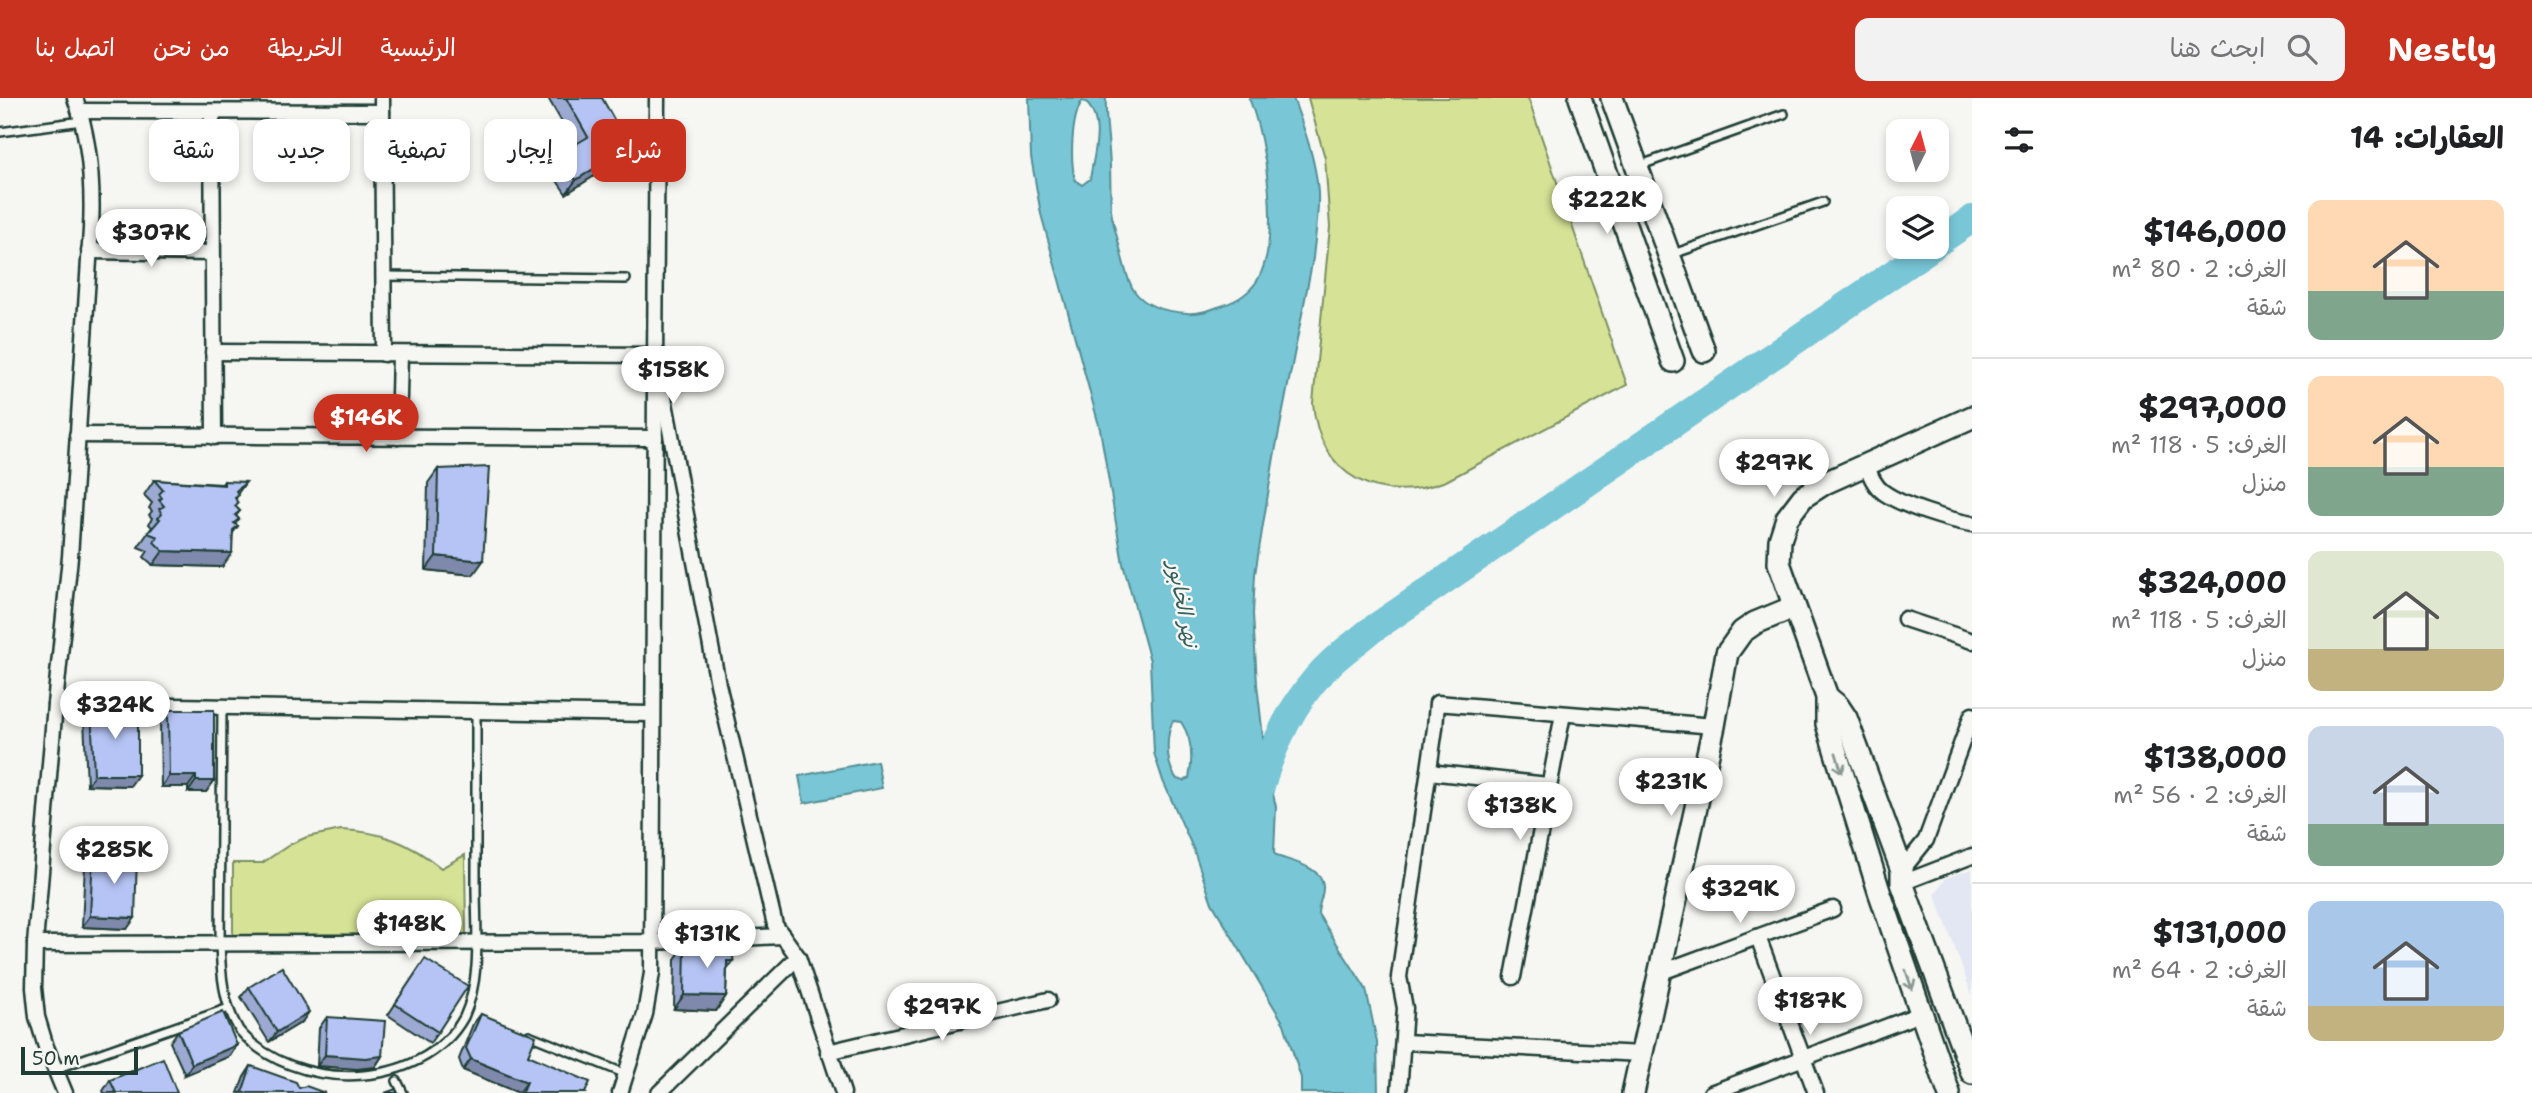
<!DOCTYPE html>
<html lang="ar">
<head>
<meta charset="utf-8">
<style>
  :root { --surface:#fff; --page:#f2f2f2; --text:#202124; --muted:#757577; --line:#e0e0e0; --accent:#c8321e }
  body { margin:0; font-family:"Shantell Sans","Playpen Sans Arabic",sans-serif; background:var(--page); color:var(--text); direction:rtl; height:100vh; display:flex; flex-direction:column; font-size:26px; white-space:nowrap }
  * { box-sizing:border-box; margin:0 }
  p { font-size:23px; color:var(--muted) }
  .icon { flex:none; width:38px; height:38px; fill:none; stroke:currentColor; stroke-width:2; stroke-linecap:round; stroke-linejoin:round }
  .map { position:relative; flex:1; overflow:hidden; direction:ltr }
  .details { display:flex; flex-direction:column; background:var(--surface); width:560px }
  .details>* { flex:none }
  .banner { position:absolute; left:21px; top:21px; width:665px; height:63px; direction:rtl; display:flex; gap:14px }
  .needle { width:46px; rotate:6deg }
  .tools { position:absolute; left:1886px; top:21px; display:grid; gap:14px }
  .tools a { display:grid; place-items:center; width:63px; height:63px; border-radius:14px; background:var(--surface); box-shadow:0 4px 10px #0003; font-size:35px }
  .scale { position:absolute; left:21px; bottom:18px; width:117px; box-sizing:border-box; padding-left:7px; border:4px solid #1f3d34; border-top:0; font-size:19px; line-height:24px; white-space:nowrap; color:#1f3d34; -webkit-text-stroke:5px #f6f6f2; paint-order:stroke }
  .price { position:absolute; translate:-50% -60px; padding:0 16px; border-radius:24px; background:#fff; color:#222; font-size:23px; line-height:46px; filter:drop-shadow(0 2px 4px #0008) }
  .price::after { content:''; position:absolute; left:50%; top:42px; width:21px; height:16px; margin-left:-10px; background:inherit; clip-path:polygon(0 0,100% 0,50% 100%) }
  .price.selected { background:var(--accent); color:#fff }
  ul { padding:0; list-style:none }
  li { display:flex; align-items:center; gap:21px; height:175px; padding:0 28px }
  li+li { border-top:2px solid var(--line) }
  li span { display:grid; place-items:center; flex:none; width:196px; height:140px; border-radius:14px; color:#555 }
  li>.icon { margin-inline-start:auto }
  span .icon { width:84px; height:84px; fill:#fffc; stroke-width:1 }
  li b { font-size:30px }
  h2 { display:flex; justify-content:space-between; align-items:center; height:84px; padding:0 28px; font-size:30px }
  .tag { padding:0 24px; border-radius:14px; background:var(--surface); box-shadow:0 4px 10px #0003; font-size:24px; line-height:63px }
  .tag.selected { background:var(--accent); color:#fff }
  header { display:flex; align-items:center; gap:42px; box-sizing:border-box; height:98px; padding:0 35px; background:var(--accent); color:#fff }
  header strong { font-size:33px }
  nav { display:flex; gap:38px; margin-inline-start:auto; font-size:24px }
  .search { width:490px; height:63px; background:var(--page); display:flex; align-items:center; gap:18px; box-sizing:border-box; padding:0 24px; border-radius:14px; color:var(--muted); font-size:26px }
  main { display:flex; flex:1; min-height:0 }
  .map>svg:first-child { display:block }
  .built { fill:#e2e7f3 }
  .green { fill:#d6e295; stroke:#7a9064; stroke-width:2 }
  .water { fill:#78c6d6; stroke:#548f95; stroke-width:2; fill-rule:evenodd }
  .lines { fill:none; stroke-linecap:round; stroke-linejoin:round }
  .river { stroke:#78c6d6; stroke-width:28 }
  .lane-casing { stroke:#1f3d34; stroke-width:12 }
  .street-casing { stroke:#1f3d34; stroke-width:19 }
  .secondary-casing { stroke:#1f3d34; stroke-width:26 }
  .lane { stroke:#f6f6f2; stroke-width:7 }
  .street { stroke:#f6f6f2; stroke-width:14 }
  .secondary { stroke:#f6f6f2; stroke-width:21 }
  .wall { fill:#9ca9d2; stroke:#1f3d34; stroke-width:2 }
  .shaded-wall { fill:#7f89ab; stroke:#1f3d34; stroke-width:2 }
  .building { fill:#b5c4f4; stroke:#1f3d34; stroke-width:2 }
  .oneway { stroke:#8a9a93 }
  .labels { text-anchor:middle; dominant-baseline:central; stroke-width:5; stroke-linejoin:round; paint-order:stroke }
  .water-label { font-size:21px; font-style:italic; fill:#355f5c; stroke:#f6f6f2 }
</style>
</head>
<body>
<header>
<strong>Nestly</strong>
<div class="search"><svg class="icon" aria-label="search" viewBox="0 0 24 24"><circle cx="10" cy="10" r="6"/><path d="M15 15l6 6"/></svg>ابحث هنا</div>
<nav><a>الرئيسية</a><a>الخريطة</a><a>من نحن</a><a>اتصل بنا</a></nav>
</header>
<main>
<section class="details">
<h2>العقارات: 14<svg class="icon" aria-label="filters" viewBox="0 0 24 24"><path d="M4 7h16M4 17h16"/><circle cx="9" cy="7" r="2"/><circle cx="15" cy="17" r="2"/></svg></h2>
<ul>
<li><span style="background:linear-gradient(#ffd9b3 65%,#7fa58c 0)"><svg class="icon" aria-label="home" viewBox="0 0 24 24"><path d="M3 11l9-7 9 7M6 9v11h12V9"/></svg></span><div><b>$146,000</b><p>الغرف: 2 · 80 m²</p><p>شقة</p></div></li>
<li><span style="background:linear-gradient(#ffd9b3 65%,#7fa58c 0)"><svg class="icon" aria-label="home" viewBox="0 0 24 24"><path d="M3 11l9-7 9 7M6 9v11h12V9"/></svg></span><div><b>$297,000</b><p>الغرف: 5 · 118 m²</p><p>منزل</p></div></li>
<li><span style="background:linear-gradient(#dfe7d0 70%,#c2b280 0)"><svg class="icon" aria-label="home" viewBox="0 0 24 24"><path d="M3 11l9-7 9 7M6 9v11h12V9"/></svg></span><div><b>$324,000</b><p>الغرف: 5 · 118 m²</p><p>منزل</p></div></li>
<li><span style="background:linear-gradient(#c9d6e8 70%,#7fa58c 0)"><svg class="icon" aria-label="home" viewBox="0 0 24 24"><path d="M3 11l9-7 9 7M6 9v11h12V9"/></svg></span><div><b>$138,000</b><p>الغرف: 2 · 56 m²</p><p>شقة</p></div></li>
<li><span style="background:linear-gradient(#a9c7e8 75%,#c2b280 0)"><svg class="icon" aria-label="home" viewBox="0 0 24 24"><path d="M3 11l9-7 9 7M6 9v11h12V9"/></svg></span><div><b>$131,000</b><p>الغرف: 2 · 64 m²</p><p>شقة</p></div></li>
</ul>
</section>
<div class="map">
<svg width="1972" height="995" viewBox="0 0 1972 995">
  <rect width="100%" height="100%" fill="#f6f6f2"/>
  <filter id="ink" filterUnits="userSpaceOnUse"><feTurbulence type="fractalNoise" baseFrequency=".0143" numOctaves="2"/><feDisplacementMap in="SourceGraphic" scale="14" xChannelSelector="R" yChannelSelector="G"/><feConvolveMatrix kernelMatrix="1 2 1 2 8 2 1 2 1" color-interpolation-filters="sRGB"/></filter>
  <g filter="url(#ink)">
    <path class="built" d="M 1972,771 L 1972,897 L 1935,796 L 1946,780 Z"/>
    <g class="green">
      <path d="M 1308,0 L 1528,0 L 1627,287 L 1446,383 C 1380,408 1319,379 1313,305 L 1330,129 L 1325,60 Z"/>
      <path d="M 341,732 C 381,733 410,745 441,770 L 465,757 L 466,838 L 233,838 L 233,765 L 262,765 L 291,746 L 307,739 Z"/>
    </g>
    <g class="water">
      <path d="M 1029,0 L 1106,0 C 1105,18 1108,35 1109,53 C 1111,73 1110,92 1111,112 C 1113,128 1119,144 1122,159 C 1125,170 1128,185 1135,194 C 1147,210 1168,214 1187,215 C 1197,216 1208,213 1218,209 C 1234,204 1247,198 1257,183 C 1282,141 1266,43 1249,0 L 1293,0 C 1304,30 1316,62 1318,95 C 1319,117 1315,138 1313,160 L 1274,359 L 1255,476 L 1253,516 L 1257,586 L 1266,665 L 1276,709 L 1274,755 L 1277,758 C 1292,764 1321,768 1323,788 C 1324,796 1318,807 1318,816 L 1366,891 L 1377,944 L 1378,995 L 1301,995 L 1301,980 L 1284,926 L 1212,805 L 1193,750 L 1163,683 L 1154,655 L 1150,563 L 1123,466 L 1100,331 L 1041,116 L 1031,59 ZM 1082,3 L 1086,4 C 1105,25 1094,55 1090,81 L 1082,87 L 1075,82 C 1070,62 1071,21 1082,3 ZM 1173,623 L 1181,624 C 1192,640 1193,661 1189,680 L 1184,683 L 1177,681 C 1166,668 1165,638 1173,623 Z"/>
      <path d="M 877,663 L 882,690 L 804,705 L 799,678 Z"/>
    </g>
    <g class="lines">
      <g class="river">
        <path d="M 1937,145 L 1972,121"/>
        <path d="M 1257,702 C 1270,652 1293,600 1332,564 C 1344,553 1357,544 1370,533 L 1932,149"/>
      </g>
      <g class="lane-casing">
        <g id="lane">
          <path d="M 0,34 L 82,23"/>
          <path d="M 1641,67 L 1784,16"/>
          <path d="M 1673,156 L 1823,104"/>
          <path d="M 384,178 L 626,181"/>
          <path d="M 222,609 L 220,845 C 221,876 223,905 239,932 C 292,995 422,995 464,919 C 482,880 476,830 476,788 C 476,730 476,671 476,613"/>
          <path d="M 529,937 L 626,976"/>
          <path d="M 55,971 L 229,910"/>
          <path d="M 397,983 L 403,995"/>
        </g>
      </g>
      <g class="street-casing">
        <g id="street">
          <path d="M 382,0 L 384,256"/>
          <path d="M 80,13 L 382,14"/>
          <path d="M 212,14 L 214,339"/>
          <path d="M 89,153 L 212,155"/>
          <path d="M 213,254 L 656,257 L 718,586 L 775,827 L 798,859 L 843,995"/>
          <path d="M 655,265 L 657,0"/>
          <path d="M 77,337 L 655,340"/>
          <path d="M 398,339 L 400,256"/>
          <path d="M 1866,366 C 1870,376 1874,388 1883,394 C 1902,408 1948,422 1972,426"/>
          <path d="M 1905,521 L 1972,543"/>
          <path d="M 55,606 L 652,616"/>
          <path d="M 1429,674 L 1548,687"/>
          <path d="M 1902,772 L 1926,742 L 1972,617"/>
          <path d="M 1902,785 L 1972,758"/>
          <path d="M 1758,839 L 1816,995"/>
          <path d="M 35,846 L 652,844 L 783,838"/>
          <path d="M 1659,875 L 1833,811"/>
          <path d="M 1513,879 L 1563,616"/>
          <path d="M 1404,944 L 1642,956"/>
          <path d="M 828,954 L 1048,902"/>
          <path d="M 65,995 L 46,949 L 37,919 L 34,890 L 35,846 L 55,606 L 70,459 L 91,131 C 93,88 90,41 75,0"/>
          <path d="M 620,995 L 645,916 L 652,875 L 655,288"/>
          <path d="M 659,995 L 798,859"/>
          <path d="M 1399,995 L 1405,910 L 1399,879 L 1435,630 L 1437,605 L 1714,628"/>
          <path d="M 1711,995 L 1920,916"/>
        </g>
      </g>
      <g class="secondary-casing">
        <g id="secondary">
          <path d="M 1580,0 L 1673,263"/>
          <path d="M 1612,0 L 1704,253"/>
          <path d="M 1827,599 L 1838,608 L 1846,620 L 1902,772 L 1902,785 L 1972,975"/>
          <path d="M 1633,995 L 1714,628 L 1727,555 L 1742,534 L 1755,525 L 1794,509"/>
          <path d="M 1949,995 L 1879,793 L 1827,626 L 1827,599 L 1779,465 L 1780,442 L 1787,420 L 1803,399 L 1825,385 L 1972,319"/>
        </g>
      </g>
      <use href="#lane" class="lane"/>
      <use href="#street" class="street"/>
      <use href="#secondary" class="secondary"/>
    </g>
    <g class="wall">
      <path d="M 548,0 L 602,0 L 619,62 L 566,96 L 549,71 L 559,56 L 575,47 Z"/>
      <path d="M 438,371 L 473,477 L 426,472 L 428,385 Z"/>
      <path d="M 154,382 L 222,386 L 224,383 L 238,396 L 236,401 L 236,409 L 240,413 L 236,418 L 239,421 L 235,426 L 238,428 L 233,435 L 222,469 L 153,467 L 144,459 L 148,453 L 138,449 L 152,429 L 149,426 L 152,420 L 149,417 L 152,413 L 149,410 L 152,405 L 144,397 Z"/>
      <path d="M 91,610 L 130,688 L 87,687 L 84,621 Z"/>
      <path d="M 168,612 L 214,683 L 206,694 L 188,694 L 188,689 L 161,689 L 160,622 Z"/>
      <path d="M 93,755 L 127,831 L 82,829 L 85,766 Z"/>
      <path d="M 685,847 L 733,863 L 727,872 L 726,898 L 716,913 L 674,911 L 675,861 Z"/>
      <path d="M 425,861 L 438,934 L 430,945 L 388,917 Z"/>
      <path d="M 249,889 L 302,924 L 269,944 L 241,899 Z"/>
      <path d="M 481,916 L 528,957 L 585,995 L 519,995 L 463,972 L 459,961 L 473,926 Z"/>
      <path d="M 327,919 L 382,958 L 375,969 L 357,971 L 317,968 L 319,930 Z"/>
      <path d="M 178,933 L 237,947 L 230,958 L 185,977 L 170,944 Z"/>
      <path d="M 251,968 L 299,990 L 325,995 L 238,995 L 244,979 Z"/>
      <path d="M 110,982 L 177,995 L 104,995 L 103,993 Z"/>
    </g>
    <g class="shaded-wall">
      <path d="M 629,48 L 619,62 L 566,96 L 576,82 Z"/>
      <path d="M 246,384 L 236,398 L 236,393 Z"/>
      <path d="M 163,453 L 232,455 L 222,469 L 153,467 Z"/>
      <path d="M 436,458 L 483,463 L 473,477 L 426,472 Z"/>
      <path d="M 94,677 L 138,677 L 130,688 L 87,687 Z"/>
      <path d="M 169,678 L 196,678 L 188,689 L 161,689 Z"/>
      <path d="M 196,683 L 214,683 L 206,694 L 188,694 Z"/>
      <path d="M 90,818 L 135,820 L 127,831 L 82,829 Z"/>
      <path d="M 727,863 L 733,863 L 723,877 Z"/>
      <path d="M 684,897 L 726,898 L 716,913 L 674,911 Z"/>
      <path d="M 309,914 L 302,924 L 269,944 L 277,934 Z"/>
      <path d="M 237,947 L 230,958 L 185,977 L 192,966 Z"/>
      <path d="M 325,957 L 382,958 L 375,969 L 357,971 L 317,968 Z"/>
      <path d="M 471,961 L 527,984 L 519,995 L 463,972 Z"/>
    </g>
    <g class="building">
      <path d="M 566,0 L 602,0 L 629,48 L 576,82 L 559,56 L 588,39 Z"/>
      <path d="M 489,369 L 483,463 L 436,458 L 438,371 Z"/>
      <path d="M 154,382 L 224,387 L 224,383 L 246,384 L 236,393 L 239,397 L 235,400 L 238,405 L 235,408 L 240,413 L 235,417 L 239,421 L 234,425 L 238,428 L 233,432 L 232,455 L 163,453 L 154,444 L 158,439 L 148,435 L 160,421 L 158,420 L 162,416 L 159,411 L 164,408 L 159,402 L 162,400 L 159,396 L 163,392 Z"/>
      <path d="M 91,610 L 138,610 L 138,677 L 94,677 Z"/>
      <path d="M 168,612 L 214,612 L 214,683 L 196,683 L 196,678 L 169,678 Z"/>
      <path d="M 93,755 L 137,757 L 135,820 L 90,818 Z"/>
      <path d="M 685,847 L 734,849 L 733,863 L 727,863 L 726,898 L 684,897 Z"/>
      <path d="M 425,861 L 468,888 L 438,934 L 395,906 Z"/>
      <path d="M 282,869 L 309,914 L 277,934 L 249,889 Z"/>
      <path d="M 223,914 L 237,947 L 192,966 L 178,933 Z"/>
      <path d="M 481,916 L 536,938 L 528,957 L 590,984 L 585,995 L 522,995 L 527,984 L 471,961 L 466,950 Z"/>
      <path d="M 327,919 L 385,923 L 382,958 L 365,960 L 325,957 Z"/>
      <path d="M 163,960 L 177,995 L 116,995 L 110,982 Z"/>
      <path d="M 251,968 L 296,984 L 299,990 L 306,988 L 325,995 L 242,995 Z"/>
      <path d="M 396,991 L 397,995 L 385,995 Z"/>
    </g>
    <defs><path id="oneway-shaft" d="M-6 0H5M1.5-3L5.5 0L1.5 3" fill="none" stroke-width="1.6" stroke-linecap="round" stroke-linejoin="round" transform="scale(1.75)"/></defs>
    <g class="oneway">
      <use href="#oneway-shaft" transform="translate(1839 665) rotate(73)"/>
      <use href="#oneway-shaft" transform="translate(1909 882) rotate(71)"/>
    </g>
  </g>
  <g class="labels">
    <g class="water-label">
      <text transform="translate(1183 506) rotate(79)">نهر الخابور</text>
    </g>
  </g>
</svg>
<div class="tools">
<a><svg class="needle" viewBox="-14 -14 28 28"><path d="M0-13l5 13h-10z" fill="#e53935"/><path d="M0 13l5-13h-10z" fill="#757577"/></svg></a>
<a><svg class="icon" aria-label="layers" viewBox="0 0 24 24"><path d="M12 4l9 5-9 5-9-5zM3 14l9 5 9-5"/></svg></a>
</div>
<div class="scale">50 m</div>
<b class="price" style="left:1607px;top:138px">$222K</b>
<b class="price" style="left:151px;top:171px">$307K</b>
<b class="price" style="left:673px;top:308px">$158K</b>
<b class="price selected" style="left:366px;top:356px">$146K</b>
<b class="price" style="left:1774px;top:401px">$297K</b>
<b class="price" style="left:115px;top:643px">$324K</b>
<b class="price" style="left:1671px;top:720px">$231K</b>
<b class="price" style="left:1520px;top:744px">$138K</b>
<b class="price" style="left:114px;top:788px">$285K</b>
<b class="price" style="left:1740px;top:827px">$329K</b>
<b class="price" style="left:409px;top:862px">$148K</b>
<b class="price" style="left:707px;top:872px">$131K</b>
<b class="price" style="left:1810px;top:939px">$187K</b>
<b class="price" style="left:942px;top:945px">$297K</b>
<div class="banner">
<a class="tag selected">شراء</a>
<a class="tag">إيجار</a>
<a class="tag">تصفية</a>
<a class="tag">جديد</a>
<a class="tag">شقة</a>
</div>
</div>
</main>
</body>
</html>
